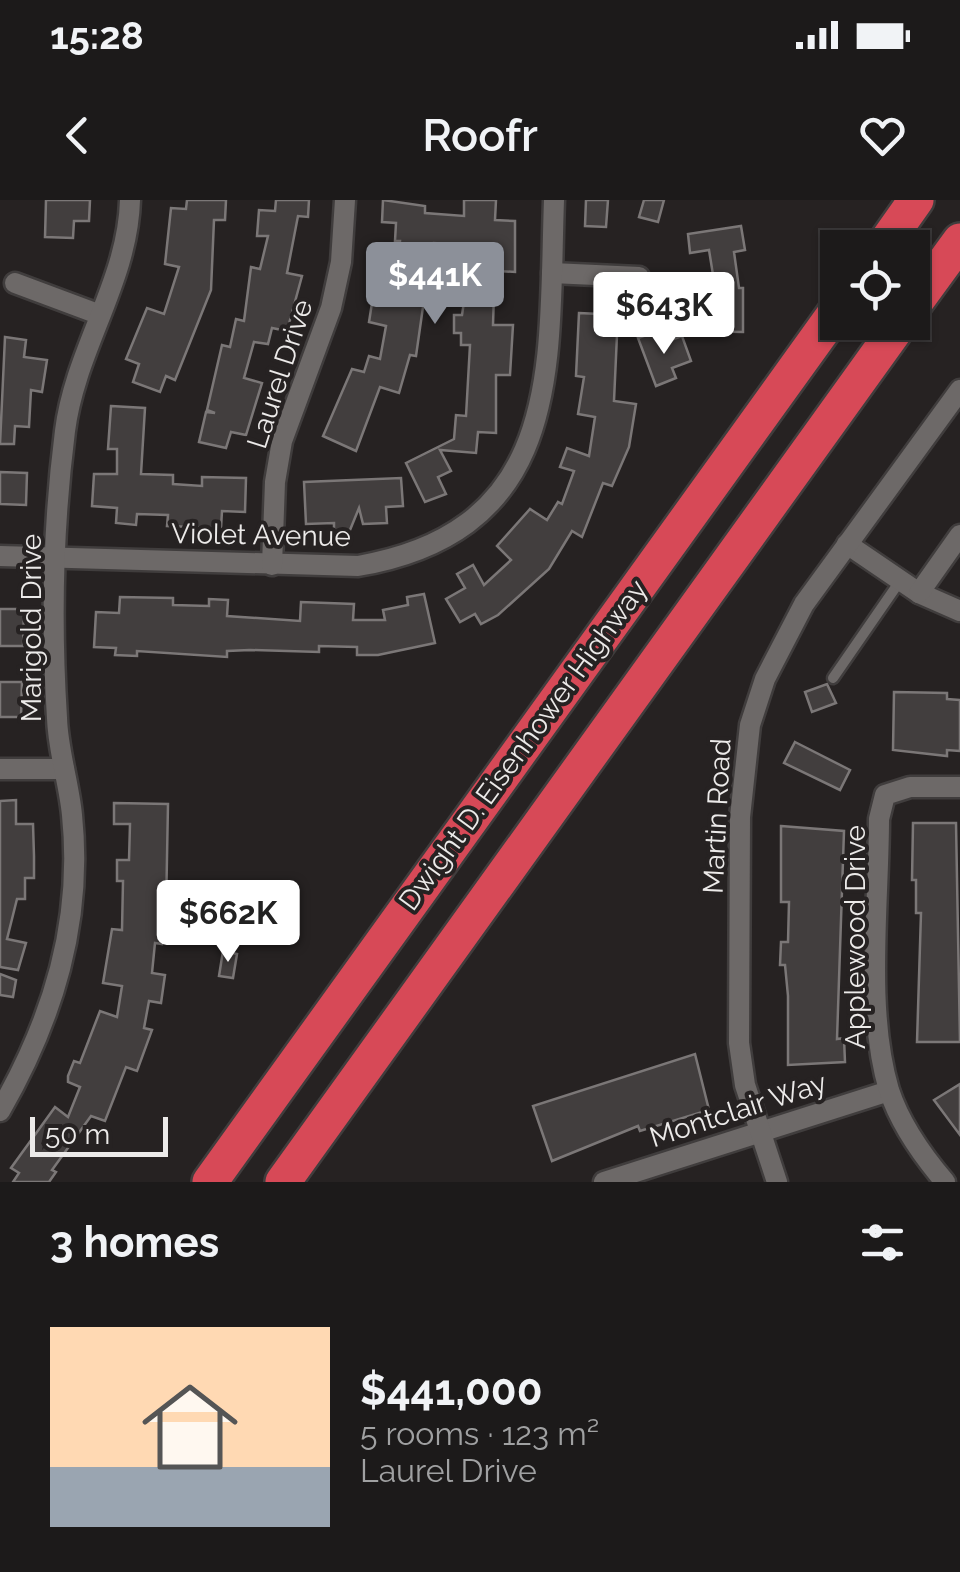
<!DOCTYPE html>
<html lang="en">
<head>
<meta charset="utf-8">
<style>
  :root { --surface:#1c1a1a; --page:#252323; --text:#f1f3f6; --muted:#a0a1a2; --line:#3a3839; --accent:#8c9099 }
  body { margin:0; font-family:Raleway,sans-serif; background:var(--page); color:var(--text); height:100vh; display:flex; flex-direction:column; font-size:38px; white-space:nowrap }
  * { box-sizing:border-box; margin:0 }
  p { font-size:32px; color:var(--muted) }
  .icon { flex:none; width:55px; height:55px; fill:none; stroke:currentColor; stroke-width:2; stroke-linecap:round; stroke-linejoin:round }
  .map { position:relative; height:982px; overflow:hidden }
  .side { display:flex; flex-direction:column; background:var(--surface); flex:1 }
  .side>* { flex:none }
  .buttons { position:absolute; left:820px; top:30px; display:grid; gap:20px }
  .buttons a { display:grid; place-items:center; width:110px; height:110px; border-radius:0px; background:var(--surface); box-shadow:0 2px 8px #0004,0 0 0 2px var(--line); font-size:50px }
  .scale { position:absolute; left:30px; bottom:25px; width:138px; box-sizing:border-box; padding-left:10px; border:5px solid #eceae9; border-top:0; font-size:28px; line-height:35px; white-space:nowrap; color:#eceae9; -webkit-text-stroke:8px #262222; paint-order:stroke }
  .price { position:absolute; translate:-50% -85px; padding:0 22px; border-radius:10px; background:#fff; color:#222; font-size:32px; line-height:65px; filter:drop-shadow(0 2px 5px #0008) }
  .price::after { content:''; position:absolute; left:50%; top:60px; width:30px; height:22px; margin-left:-15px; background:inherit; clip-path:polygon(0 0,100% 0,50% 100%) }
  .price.selected { background:var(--accent); color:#fff }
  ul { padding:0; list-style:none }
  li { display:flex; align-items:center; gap:30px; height:250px; padding:0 50px }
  li span { display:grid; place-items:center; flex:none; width:280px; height:200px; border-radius:0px; color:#555 }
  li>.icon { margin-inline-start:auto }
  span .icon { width:120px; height:120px; fill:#fffc; stroke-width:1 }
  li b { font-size:42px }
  h2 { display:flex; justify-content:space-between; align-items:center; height:120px; padding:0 50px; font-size:42px }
  .status { display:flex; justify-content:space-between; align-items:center; height:70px; padding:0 50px; background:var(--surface); direction:ltr }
  .status svg { height:28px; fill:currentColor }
  header { display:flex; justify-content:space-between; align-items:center; height:130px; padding:0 50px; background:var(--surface); font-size:45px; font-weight:600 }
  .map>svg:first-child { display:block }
  .building { fill:#423e3e; stroke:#7b7777; stroke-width:2.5 }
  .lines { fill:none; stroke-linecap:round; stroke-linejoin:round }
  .service-casing { stroke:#403d3d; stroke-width:15 }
  .minor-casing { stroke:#403d3d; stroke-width:25 }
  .motorway-casing { stroke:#403d3d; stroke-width:40 }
  .service { stroke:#6d6968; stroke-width:10 }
  .minor { stroke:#6d6968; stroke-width:20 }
  .motorway { stroke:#d74957; stroke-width:35 }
  .labels { text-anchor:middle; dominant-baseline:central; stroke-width:8; stroke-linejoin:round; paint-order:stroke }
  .street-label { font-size:28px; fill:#eceae9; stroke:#262222 }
</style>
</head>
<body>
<div class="status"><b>15:28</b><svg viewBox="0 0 49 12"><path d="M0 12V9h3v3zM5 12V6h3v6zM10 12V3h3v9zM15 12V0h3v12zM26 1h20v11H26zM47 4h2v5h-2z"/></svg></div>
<header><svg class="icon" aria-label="back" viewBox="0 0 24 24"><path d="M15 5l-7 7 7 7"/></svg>Roofr<svg class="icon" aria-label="heart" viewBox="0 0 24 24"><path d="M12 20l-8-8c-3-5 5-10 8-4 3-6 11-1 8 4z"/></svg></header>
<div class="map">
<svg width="960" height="982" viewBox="0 0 960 982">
  <rect width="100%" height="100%" fill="#262222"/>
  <g class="building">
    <path d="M 46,0 L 90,0 L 89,21 L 74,21 L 73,38 L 45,37 Z"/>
    <path d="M 187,0 L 226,0 L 225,20 L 214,20 L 211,90 L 175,180 L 166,176 L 160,192 L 133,182 L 139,164 L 126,159 L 147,108 L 164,114 L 179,67 L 165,64 L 171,8 L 186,9 Z"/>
    <path d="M 276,0 L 309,0 L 308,17 L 298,16 L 287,73 L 302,76 L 287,131 L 272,128 L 268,144 L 254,142 L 244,178 L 262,183 L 246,235 L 231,232 L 226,248 L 199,242 L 206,212 L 215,213 L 207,210 L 222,145 L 230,147 L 236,119 L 244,121 L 251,67 L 260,69 L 268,36 L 257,36 L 259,10 L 275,11 Z"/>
    <path d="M 383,0 L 425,6 L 425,13 L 464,16 L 464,0 L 496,0 L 495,20 L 515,21 L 515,72 L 498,71 L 494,93 L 493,125 L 513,125 L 510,175 L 496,175 L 496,233 L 478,232 L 476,253 L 440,250 L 451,271 L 438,277 L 446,294 L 425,302 L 406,263 L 454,239 L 456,215 L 466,216 L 470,145 L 461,145 L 461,133 L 454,133 L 454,115 L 462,115 L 464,102 L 467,45 L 434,43 L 434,87 L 426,86 L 416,156 L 410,155 L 399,193 L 380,187 L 356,251 L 323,236 L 352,169 L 364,172 L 369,156 L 380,159 L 386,126 L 369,122 L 377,71 L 397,73 L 400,41 L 395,41 L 396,23 L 382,22 Z"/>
    <path d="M 586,0 L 608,0 L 606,27 L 585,26 Z"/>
    <path d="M 644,0 L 664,0 L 658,22 L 639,17 Z"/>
    <path d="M 741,26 L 745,50 L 734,52 L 739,88 L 743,88 L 743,132 L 686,131 L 686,111 L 703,111 L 703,87 L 715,87 L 709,50 L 690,53 L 688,34 Z"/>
    <path d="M 579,113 L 599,114 L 598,134 L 617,135 L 614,201 L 636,204 L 629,247 L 612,286 L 603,283 L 582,337 L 572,331 L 549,369 L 498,415 L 481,424 L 475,414 L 460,422 L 446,399 L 465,388 L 457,374 L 473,365 L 484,385 L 511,360 L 497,346 L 530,309 L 547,320 L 558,302 L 562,304 L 574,271 L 560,267 L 567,248 L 589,256 L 595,217 L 578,214 L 584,177 L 576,176 Z"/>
    <path d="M 655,132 L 660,144 L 682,136 L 691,161 L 672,168 L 676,178 L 656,186 L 638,138 Z"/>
    <path d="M 5,137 L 26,140 L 24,157 L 47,160 L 42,192 L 31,190 L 29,227 L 15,226 L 14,244 L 0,244 Z"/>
    <path d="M 111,206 L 145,208 L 141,274 L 173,275 L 173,284 L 202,286 L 202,277 L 246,278 L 245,312 L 222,311 L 221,328 L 167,326 L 168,315 L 137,314 L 136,325 L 116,323 L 117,308 L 92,306 L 94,274 L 117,274 L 117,249 L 108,249 Z"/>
    <path d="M 0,272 L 27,273 L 26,305 L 0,304 Z"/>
    <path d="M 401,278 L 403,306 L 386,307 L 387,323 L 363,324 L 359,308 L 350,330 L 334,331 L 334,323 L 306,324 L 304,282 Z"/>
    <path d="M 424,394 L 435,443 L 378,455 L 357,455 L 357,447 L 319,446 L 319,452 L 250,450 L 227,451 L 227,457 L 137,451 L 137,456 L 115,455 L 116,448 L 94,447 L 96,412 L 119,413 L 120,397 L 173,398 L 173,405 L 209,406 L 209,399 L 228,400 L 227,416 L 300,421 L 301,402 L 354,404 L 353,420 L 385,420 L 383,410 L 408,405 L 407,397 Z"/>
    <path d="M 0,409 L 24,409 L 23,446 L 0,446 Z"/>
    <path d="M 0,482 L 22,482 L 21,517 L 0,517 Z"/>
    <path d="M 827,484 L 836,503 L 812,512 L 805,492 Z"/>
    <path d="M 894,492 L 947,493 L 947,499 L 960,500 L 960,551 L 947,550 L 947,556 L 893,550 Z"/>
    <path d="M 795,542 L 850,570 L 840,590 L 784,563 Z"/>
    <path d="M 16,600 L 16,624 L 33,624 L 34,656 L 34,678 L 25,678 L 25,699 L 17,699 L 7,739 L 26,743 L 18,770 L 0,767 L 0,601 Z"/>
    <path d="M 114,603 L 168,604 L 166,711 L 162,744 L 155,743 L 152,773 L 165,775 L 161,803 L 149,801 L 144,828 L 152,830 L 137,871 L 126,867 L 105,921 L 91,916 L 52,970 L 56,972 L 49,982 L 13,982 L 19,973 L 11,968 L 55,907 L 68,917 L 80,887 L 68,882 L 68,876 L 74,861 L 80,863 L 100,811 L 117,817 L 122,786 L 103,783 L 112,729 L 122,730 L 123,681 L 117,681 L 117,660 L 129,660 L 130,624 L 114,624 Z"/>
    <path d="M 913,623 L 956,623 L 960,842 L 917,842 L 921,713 L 916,713 L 916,680 L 912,680 Z"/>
    <path d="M 781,626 L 844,631 L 837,839 L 844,838 L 845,862 L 788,865 L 788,796 L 785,765 L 780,765 L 781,742 L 788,742 L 789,702 L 781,702 Z"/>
    <path d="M 223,751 L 237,754 L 233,778 L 219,776 Z"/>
    <path d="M 0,774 L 16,780 L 13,797 L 0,795 Z"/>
    <path d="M 695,854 L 709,910 L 640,931 L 638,926 L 552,961 L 533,906 Z"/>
    <path d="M 960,884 L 960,935 L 934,900 Z"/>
  </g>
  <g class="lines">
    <g class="service-casing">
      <path id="service" d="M 833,478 L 900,381"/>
    </g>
    <g class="minor-casing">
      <g id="minor">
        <path d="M 552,73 L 639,77"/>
        <path d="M 15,83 L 98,114"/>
        <path d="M 847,344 L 919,393 L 960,411"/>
        <path d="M 0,356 L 358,366 C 566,330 548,164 554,0"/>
        <path d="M 272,365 L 275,282 L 282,241 L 331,108 L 341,62 L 345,0"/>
        <path d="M 919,393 L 960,335"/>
        <path d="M 0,569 L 64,569"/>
        <path d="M 0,911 C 53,819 83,722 72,615 C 69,583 58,551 57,518 C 51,424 53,325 65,231 C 75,150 128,81 130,0"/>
        <path d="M 604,982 L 889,891"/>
        <path d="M 777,982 L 745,885 L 739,843 L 740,617 L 750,525 L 765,479 L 804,404 L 960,190"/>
        <path d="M 945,982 C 922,955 900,924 889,890 C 865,810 879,703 879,619 L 885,595 L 910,587 L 960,587"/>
      </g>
    </g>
    <g class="motorway-casing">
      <g id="motorway">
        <path d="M 882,48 L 916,0"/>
        <path d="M 912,107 L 960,41"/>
        <path d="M 210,982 L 838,109"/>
        <path d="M 283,982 L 901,122"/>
      </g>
    </g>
    <use href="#service" class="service"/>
    <use href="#minor" class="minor"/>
    <use href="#motorway" class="motorway"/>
  </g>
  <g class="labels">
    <g class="street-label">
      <text transform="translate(280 174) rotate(-72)">Laurel Drive</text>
      <text transform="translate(261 335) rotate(1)">Violet Avenue</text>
      <text transform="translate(31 428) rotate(-90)">Marigold Drive</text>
      <text transform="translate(523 545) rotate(-54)">Dwight D. Eisenhower Highway</text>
      <text transform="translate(717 616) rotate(-87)">Martin Road</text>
      <text transform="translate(855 737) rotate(-90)">Applewood Drive</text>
      <text transform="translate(738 910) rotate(-18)">Montclair Way</text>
    </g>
  </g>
</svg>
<div class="buttons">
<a><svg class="icon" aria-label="locate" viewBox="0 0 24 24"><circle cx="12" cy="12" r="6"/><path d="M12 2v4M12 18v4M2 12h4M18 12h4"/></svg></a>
</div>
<div class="scale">50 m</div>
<b class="price selected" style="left:435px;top:127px">$441K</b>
<b class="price" style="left:664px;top:157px">$643K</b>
<b class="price" style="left:228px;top:765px">$662K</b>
</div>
<section class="side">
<h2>3 homes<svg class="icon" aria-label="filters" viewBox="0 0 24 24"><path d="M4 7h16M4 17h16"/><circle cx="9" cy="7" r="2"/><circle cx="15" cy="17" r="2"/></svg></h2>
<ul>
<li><span style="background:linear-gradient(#ffd9b3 70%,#9aa5b1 0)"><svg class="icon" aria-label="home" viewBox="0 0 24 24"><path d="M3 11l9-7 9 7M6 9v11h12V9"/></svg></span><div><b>$441,000</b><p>5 rooms · 123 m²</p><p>Laurel Drive</p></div></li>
</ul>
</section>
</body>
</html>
